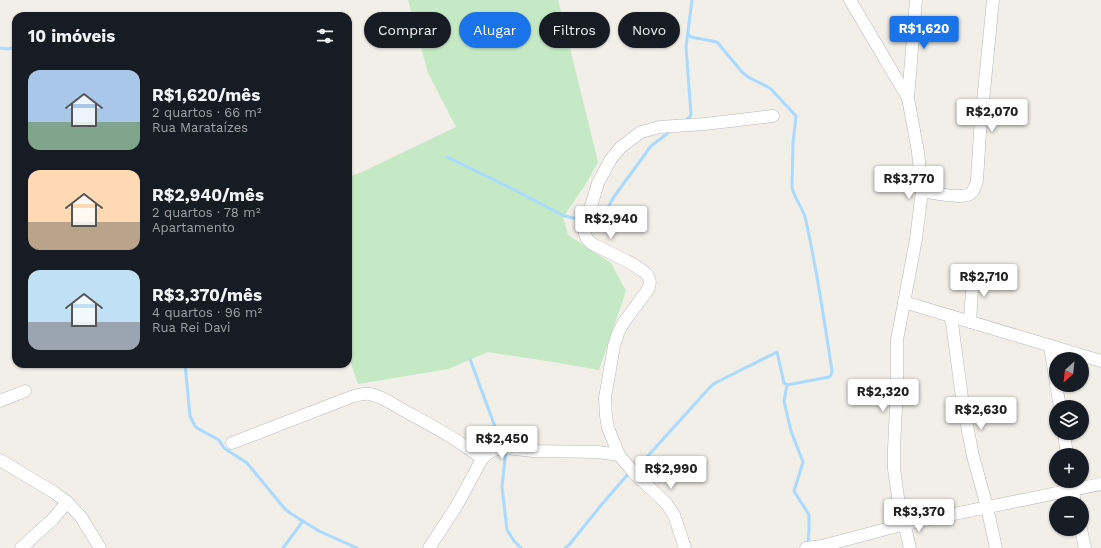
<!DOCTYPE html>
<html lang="pt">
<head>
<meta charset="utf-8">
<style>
  :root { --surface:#171b24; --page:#242831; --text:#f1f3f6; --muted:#9ea1a6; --accent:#1a73e8 }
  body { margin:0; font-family:"Work Sans",sans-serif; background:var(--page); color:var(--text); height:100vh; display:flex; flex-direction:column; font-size:15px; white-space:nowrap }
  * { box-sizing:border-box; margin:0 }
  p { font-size:13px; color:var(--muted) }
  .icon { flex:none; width:22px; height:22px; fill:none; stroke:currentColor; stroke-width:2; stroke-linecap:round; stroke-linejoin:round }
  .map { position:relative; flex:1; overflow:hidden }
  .details { position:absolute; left:12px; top:12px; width:340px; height:356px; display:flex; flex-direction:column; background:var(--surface); border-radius:12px; box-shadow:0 1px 3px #0004 }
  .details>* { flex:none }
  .banner { position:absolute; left:364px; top:12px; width:380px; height:36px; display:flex; gap:8px }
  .needle { width:26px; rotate:207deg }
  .fabs { position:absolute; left:1049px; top:352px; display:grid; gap:8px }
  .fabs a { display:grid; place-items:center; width:40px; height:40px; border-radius:50%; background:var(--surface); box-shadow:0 1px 3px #0004; font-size:20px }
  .price { position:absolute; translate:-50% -34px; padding:0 9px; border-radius:4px; background:#fff; color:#222; font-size:13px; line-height:26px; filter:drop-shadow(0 1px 2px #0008) }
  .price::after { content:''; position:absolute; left:50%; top:24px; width:12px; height:9px; margin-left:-6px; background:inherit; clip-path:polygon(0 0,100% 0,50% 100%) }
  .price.active { background:var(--accent); color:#fff }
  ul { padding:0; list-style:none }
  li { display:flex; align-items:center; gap:12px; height:100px; padding:0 16px }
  li span { display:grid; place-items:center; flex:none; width:112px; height:80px; border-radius:12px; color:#555 }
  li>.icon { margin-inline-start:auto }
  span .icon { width:48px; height:48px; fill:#fffc; stroke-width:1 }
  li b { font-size:17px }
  h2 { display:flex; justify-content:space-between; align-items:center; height:48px; padding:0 16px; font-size:17px }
  .chip { padding:0 14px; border-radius:18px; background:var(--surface); box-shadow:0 1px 3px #0004; font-size:14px; line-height:36px }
  .chip.active { background:var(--accent); color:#fff }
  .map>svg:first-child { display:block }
  .grass { fill:#c5e8c5 }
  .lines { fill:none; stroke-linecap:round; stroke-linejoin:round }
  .stream { stroke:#aadaff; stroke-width:3 }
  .minor-casing { stroke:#b5b8bc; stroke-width:13 }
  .minor { stroke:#fff; stroke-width:12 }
</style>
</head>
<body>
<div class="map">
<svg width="1101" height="548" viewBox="0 0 1101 548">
  <rect width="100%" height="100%" fill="#f1efe8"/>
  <path class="grass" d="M 408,0 L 558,0 L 598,162 L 586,184 L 563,217 L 568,235 L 611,263 L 626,291 L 599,370 L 553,362 L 488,352 L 448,369 L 358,384 L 348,355 L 348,177 L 362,172 L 456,127 L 428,73 Z"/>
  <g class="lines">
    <g class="stream">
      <path d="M 688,34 L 691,37 L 717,42 L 742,72 L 748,77 L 770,88 L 796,116 L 793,143 L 792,187 C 794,198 802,207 805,217 C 817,268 824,320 832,371 L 831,375 L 829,377 L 787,385"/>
      <path d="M 0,48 L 8,49 L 16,47"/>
      <path d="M 685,121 L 690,117 L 691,114 L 686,47 L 692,0"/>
      <path d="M 447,157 L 513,189 L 562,215 L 584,221"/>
      <path d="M 589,220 L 603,217 L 613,198 L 651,146 L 672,130"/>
      <path d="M 470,359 L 497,432 L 503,445"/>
      <path d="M 185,364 L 190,416 L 195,426 L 197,428 L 219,440 L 224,448 L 247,463 L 285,509 L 290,513 L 319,531 L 357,548"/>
      <path d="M 787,385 L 784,401 L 791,431 L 803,462 L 794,491 L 809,515 L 809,530 L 808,544"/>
      <path d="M 506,450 L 502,487 L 507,530 L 514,541 L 521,548"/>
      <path d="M 636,469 L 711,386 L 715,383 L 777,352 L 784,383 L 787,385"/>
      <path d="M 283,548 L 303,521"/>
      <path d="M 565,548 L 569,545 L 602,504 L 629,473"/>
    </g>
    <g class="minor-casing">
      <g id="minor">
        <path d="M 850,0 L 908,98 L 918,152 L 922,191 L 916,239 L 897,340 L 897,386 L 894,449 L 894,469 L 898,497 L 910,548"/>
        <path d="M 908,98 L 916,0"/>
        <path d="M 922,191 C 931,193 963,199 970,194 C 974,191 976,185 977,180 L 980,132 L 993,0"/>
        <path d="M 904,302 L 1101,361"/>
        <path d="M 951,316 L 963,405 L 973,456 L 987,507 L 996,548"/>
        <path d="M 970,322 L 973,273"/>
        <path d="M 1050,346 L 1056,383"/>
        <path d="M 1056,385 L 1060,407"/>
        <path d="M 0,401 L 25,391"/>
        <path d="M 1064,433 L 1067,455"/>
        <path d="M 232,443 L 351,397 C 357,395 363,393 370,394 C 381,396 393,404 403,410 C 430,425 458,439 482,459"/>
        <path d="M 0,460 L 55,493 L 67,502 L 81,517 L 100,548"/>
        <path d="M 1071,481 L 1075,503"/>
        <path d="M 1081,529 L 1085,548"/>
        <path d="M 21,548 L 53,519 L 67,502"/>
        <path d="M 429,548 L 456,507 L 482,459 L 486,455 L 493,450 L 507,448 L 533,451 L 598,452 L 619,455"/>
        <path d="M 685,548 L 674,515 L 666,503 L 634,473 L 619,455 L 608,428 L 606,416 L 605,398 L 614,346 L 618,333 L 624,322 L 647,291 C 650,286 651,281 648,276 C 642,266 603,250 591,243 L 587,239 L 585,234 L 585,226 L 598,183 L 611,159 L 621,147 L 641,132 L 660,127 L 705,124 L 773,116"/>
        <path d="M 806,548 L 822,546 L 905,524 L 1101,484"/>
      </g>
    </g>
    <use href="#minor" class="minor"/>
  </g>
</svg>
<div class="fabs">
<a><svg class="needle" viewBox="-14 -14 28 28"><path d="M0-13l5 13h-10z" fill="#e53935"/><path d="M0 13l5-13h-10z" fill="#9ea1a6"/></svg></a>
<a><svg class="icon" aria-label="layers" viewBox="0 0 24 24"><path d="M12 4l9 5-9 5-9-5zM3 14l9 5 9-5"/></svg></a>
<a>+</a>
<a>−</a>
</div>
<b class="price active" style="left:924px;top:50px">R$1,620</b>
<b class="price" style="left:992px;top:133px">R$2,070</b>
<b class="price" style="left:909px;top:200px">R$3,770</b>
<b class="price" style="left:611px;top:240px">R$2,940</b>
<b class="price" style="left:984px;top:298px">R$2,710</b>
<b class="price" style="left:883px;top:413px">R$2,320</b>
<b class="price" style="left:981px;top:431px">R$2,630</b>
<b class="price" style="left:502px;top:460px">R$2,450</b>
<b class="price" style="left:671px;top:490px">R$2,990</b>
<b class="price" style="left:919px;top:533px">R$3,370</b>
<div class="banner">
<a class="chip">Comprar</a>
<a class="chip active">Alugar</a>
<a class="chip">Filtros</a>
<a class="chip">Novo</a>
</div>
<section class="details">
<h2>10 imóveis<svg class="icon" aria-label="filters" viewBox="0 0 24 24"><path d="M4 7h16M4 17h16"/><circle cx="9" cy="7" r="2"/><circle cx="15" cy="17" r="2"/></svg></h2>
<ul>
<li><span style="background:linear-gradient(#a9c7e8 65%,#7fa58c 0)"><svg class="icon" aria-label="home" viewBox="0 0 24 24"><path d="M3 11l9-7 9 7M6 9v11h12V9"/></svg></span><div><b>R$1,620/mês</b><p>2 quartos · 66 m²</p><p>Rua Marataízes</p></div></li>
<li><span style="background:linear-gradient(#ffd9b3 65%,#b9a48a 0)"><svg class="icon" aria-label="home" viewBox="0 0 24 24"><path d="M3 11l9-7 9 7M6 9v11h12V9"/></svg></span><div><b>R$2,940/mês</b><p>2 quartos · 78 m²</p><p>Apartamento</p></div></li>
<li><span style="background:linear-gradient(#bfe0f5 65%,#9aa5b1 0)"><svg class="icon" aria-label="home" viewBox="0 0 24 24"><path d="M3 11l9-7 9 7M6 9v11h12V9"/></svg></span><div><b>R$3,370/mês</b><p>4 quartos · 96 m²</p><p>Rua Rei Davi</p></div></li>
</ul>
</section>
</div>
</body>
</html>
